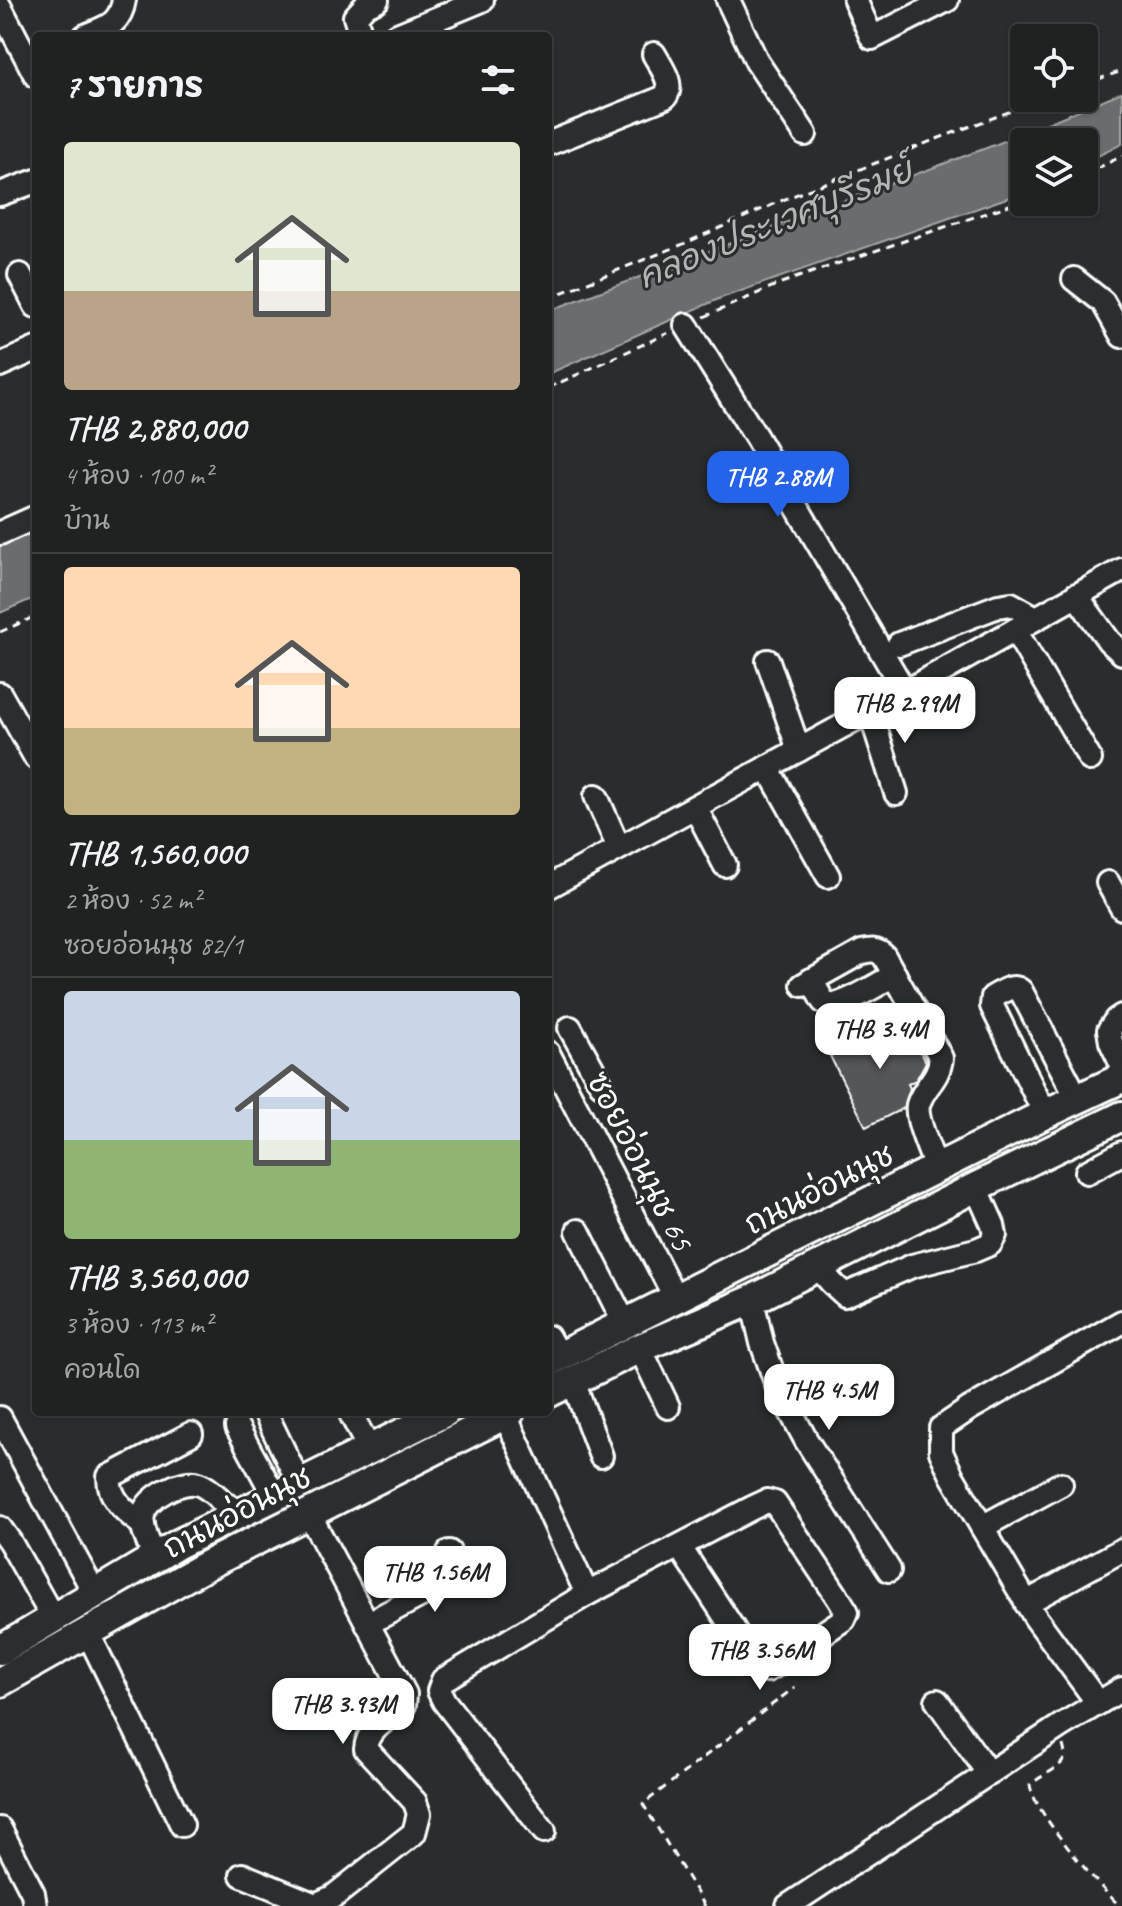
<!DOCTYPE html>
<html lang="th">
<head>
<meta charset="utf-8">
<style>
  :root { --surface:#202222; --page:#2d2f2f; --text:#f1f3f6; --muted:#a2a4a5; --line:#3d3f40; --accent:#2563eb }
  body { margin:0; font-family:Caveat,"Playpen Sans Thai",sans-serif; background:var(--page); color:var(--text); height:100vh; display:flex; flex-direction:column; font-size:30px; white-space:nowrap }
  * { box-sizing:border-box; margin:0 }
  p { font-size:26px; color:var(--muted) }
  .icon { flex:none; width:44px; height:44px; fill:none; stroke:currentColor; stroke-width:2; stroke-linecap:round; stroke-linejoin:round }
  .map { position:relative; flex:1; overflow:hidden }
  .drawer { position:absolute; left:32px; top:32px; width:520px; height:1384px; display:flex; flex-direction:column; background:var(--surface); border-radius:8px; box-shadow:0 2px 6px #0004,0 0 0 2px var(--line) }
  .drawer>* { flex:none }
  .tools { position:absolute; left:1010px; top:24px; display:grid; gap:16px }
  .tools a { display:grid; place-items:center; width:88px; height:88px; border-radius:8px; background:var(--surface); box-shadow:0 2px 6px #0004,0 0 0 2px var(--line); font-size:40px }
  .price { position:absolute; translate:-50% -68px; padding:0 18px; border-radius:16px; background:#fff; color:#222; font-size:26px; line-height:52px; filter:drop-shadow(0 2px 4px #0008) }
  .price::after { content:''; position:absolute; left:50%; top:48px; width:24px; height:18px; margin-left:-12px; background:inherit; clip-path:polygon(0 0,100% 0,50% 100%) }
  .price.current { background:var(--accent); color:#fff }
  ul { padding:0; list-style:none }
  li { display:grid; align-content:center; gap:16px; height:424px; padding:0 32px }
  li+li { border-top:2px solid var(--line) }
  li span { display:grid; place-items:center; height:248px; border-radius:8px; color:#555 }
  li>.icon { margin-inline-start:auto }
  span .icon { width:144px; height:144px; fill:#fffc; stroke-width:1 }
  li b { font-size:34px }
  h2 { display:flex; justify-content:space-between; align-items:center; height:96px; padding:0 32px; font-size:34px }
  .map>svg:first-child { display:block }
  .water { fill:#6a6c6d; stroke:#a6a7a7; stroke-width:2 }
  .building { fill:#555758; stroke:#fff; stroke-width:2 }
  .lines { fill:none; stroke-linecap:round; stroke-linejoin:round }
  .minor-casing { stroke:#fff; stroke-width:28 }
  .major-casing { stroke:#fff; stroke-width:34 }
  .path { stroke:#fff; stroke-width:3; stroke-dasharray:8 6; stroke-linecap:butt }
  .minor { stroke:#2a2d2e; stroke-width:22 }
  .major { stroke:#2a2d2e; stroke-width:28 }
  .labels { text-anchor:middle; dominant-baseline:central; stroke-width:6; stroke-linejoin:round; paint-order:stroke }
  .street-label { font-size:32px; fill:#fff; stroke:#2a2d2e }
  .water-label { font-size:34px; font-style:italic; fill:#b4b6b6; stroke:#2a2d2e }
</style>
</head>
<body>
<div class="map">
<svg width="1122" height="1906" viewBox="0 0 1122 1906">
  <rect width="100%" height="100%" fill="#2a2d2e"/>
  <filter id="ink" filterUnits="userSpaceOnUse"><feTurbulence type="fractalNoise" baseFrequency=".0125" numOctaves="2"/><feDisplacementMap in="SourceGraphic" scale="16" xChannelSelector="R" yChannelSelector="G"/><feConvolveMatrix kernelMatrix="1 2 1 2 8 2 1 2 1" color-interpolation-filters="sRGB"/></filter>
  <g filter="url(#ink)">
    <g class="water">
      <path d="M 1122,92 L 1122,144 L 1084,163 L 1084,142 L 1024,142 L 1024,192 L 721,298 L 548,374 L 548,311 L 997,144 Z"/>
      <path d="M 36,521 L 36,597 L 0,613 L 0,538 Z"/>
    </g>
    <path class="building" d="M 903,1019 L 926,1062 L 916,1080 L 908,1084 L 910,1088 L 904,1108 L 866,1127 L 830,1056 Z"/>
    <g class="lines">
      <g class="minor-casing">
        <g id="minor">
          <path d="M 728,0 L 757,62 L 805,134"/>
          <path d="M 855,0 L 872,38 L 947,0"/>
          <path d="M 0,7 L 36,76"/>
          <path d="M 85,36 C 106,27 120,25 124,0"/>
          <path d="M 361,36 L 355,17 L 366,5 L 377,0"/>
          <path d="M 395,36 L 482,0"/>
          <path d="M 548,144 L 665,97 C 675,84 661,67 654,54"/>
          <path d="M 0,194 L 36,181"/>
          <path d="M 20,275 L 36,306"/>
          <path d="M 1074,279 L 1103,302 L 1122,336"/>
          <path d="M 686,325 L 756,437 L 905,692"/>
          <path d="M 0,365 L 36,349"/>
          <path d="M 0,533 L 36,517"/>
          <path d="M 1076,595 L 1109,641 L 1122,653"/>
          <path d="M 1015,630 L 1090,759"/>
          <path d="M 899,644 L 998,606 L 1011,604 L 1036,618"/>
          <path d="M 768,661 L 799,750"/>
          <path d="M 0,694 L 36,758"/>
          <path d="M 870,711 L 896,793"/>
          <path d="M 767,767 L 828,876"/>
          <path d="M 596,796 L 619,848"/>
          <path d="M 695,807 L 725,865"/>
          <path d="M 1108,883 L 1122,908"/>
          <path d="M 548,887 L 905,692 L 1122,570"/>
          <path d="M 811,980 L 823,1001 L 829,1006 C 849,1003 876,985 895,975"/>
          <path d="M 803,985 L 862,952 C 871,950 877,949 884,956 L 941,1058 C 939,1079 923,1087 918,1105 C 915,1119 931,1153 936,1168"/>
          <path d="M 1122,1016 L 1116,1020 L 1109,1030 L 1111,1042 L 1122,1065"/>
          <path d="M 570,1028 L 601,1084"/>
          <path d="M 548,1053 L 676,1299"/>
          <path d="M 1045,1114 L 992,1006 L 993,997 C 1001,993 1013,983 1021,991 L 1077,1098"/>
          <path d="M 1087,1172 L 1122,1153"/>
          <path d="M 578,1231 L 625,1324"/>
          <path d="M 818,1267 L 832,1283 L 845,1295 L 912,1266 L 976,1250 L 990,1244 L 995,1235 L 993,1225 L 976,1187"/>
          <path d="M 752,1300 L 762,1343 L 778,1388 L 806,1440 L 889,1570"/>
          <path d="M 548,1337 L 559,1357"/>
          <path d="M 640,1348 L 668,1407"/>
          <path d="M 573,1381 L 601,1456"/>
          <path d="M 265,1412 L 299,1483"/>
          <path d="M 350,1412 L 369,1449"/>
          <path d="M 505,1415 L 587,1594 L 443,1680 L 439,1691 L 444,1701 L 544,1831"/>
          <path d="M 0,1418 L 94,1592"/>
          <path d="M 237,1427 L 274,1495"/>
          <path d="M 143,1525 C 126,1512 109,1500 109,1477 L 191,1434"/>
          <path d="M 982,1527 L 1061,1484"/>
          <path d="M 0,1528 L 10,1542 L 53,1618"/>
          <path d="M 154,1557 C 150,1545 140,1528 143,1515 C 146,1497 183,1478 199,1484 C 210,1488 216,1496 224,1503 C 229,1507 236,1509 241,1512"/>
          <path d="M 587,1594 L 752,1508 L 767,1501 L 775,1503 L 839,1599 L 847,1612 L 844,1619 L 778,1664 L 767,1670 L 759,1668 L 679,1546"/>
          <path d="M 1026,1603 L 1122,1550"/>
          <path d="M 367,1624 L 425,1593 L 434,1584 L 449,1552"/>
          <path d="M 87,1631 L 182,1825"/>
          <path d="M 937,1701 L 989,1774"/>
          <path d="M 1098,1703 L 1035,1617 L 952,1476 L 941,1452 L 941,1428 L 969,1409 L 1122,1322"/>
          <path d="M 0,1829 L 33,1893 L 35,1906"/>
          <path d="M 242,1875 L 315,1905 L 333,1897 L 414,1833 L 419,1814 L 415,1802 L 366,1749 C 367,1729 390,1717 404,1705 L 405,1694 L 308,1512"/>
          <path d="M 788,1906 L 1062,1725 L 1122,1689"/>
        </g>
      </g>
      <g class="major-casing">
        <g id="major">
          <path d="M 548,1362 L 1045,1114 L 1122,1078"/>
          <path d="M 548,1393 L 640,1348 L 752,1300 L 976,1187 L 1122,1116"/>
          <path d="M 0,1650 L 178,1544 L 445,1412"/>
          <path d="M 0,1682 L 207,1565 L 510,1412"/>
        </g>
      </g>
      <g class="path">
        <path d="M 1084,84 L 1122,71"/>
        <path d="M 1084,175 L 1122,156"/>
        <path d="M 548,298 L 681,245 L 790,197 L 934,140 L 1046,98"/>
        <path d="M 704,317 L 781,283 L 1024,200"/>
        <path d="M 548,388 L 668,333"/>
        <path d="M 0,632 L 36,616"/>
        <path d="M 1063,1745 C 1064,1749 1066,1755 1064,1759 C 1061,1768 1038,1777 1030,1785 C 1033,1811 1099,1887 1120,1906"/>
        <path d="M 705,1906 L 643,1804 L 795,1687"/>
      </g>
      <use href="#minor" class="minor"/>
      <use href="#major" class="major"/>
    </g>
  </g>
  <g class="labels">
    <g class="street-label">
      <text transform="translate(640 1161) rotate(63)">ซอยอ่อนนุช 65</text>
      <text transform="translate(819 1189) rotate(-27)">ถนนอ่อนนุช</text>
      <text transform="translate(237 1512) rotate(-28)">ถนนอ่อนนุช</text>
    </g>
    <g class="water-label">
      <text transform="translate(775 223) rotate(-22)">คลองประเวศบุรีรมย์</text>
    </g>
  </g>
</svg>
<div class="tools">
<a><svg class="icon" aria-label="locate" viewBox="0 0 24 24"><circle cx="12" cy="12" r="6"/><path d="M12 2v4M12 18v4M2 12h4M18 12h4"/></svg></a>
<a><svg class="icon" aria-label="layers" viewBox="0 0 24 24"><path d="M12 4l9 5-9 5-9-5zM3 14l9 5 9-5"/></svg></a>
</div>
<b class="price current" style="left:778px;top:519px">THB 2.88M</b>
<b class="price" style="left:905px;top:745px">THB 2.99M</b>
<b class="price" style="left:880px;top:1071px">THB 3.4M</b>
<b class="price" style="left:829px;top:1432px">THB 4.5M</b>
<b class="price" style="left:435px;top:1614px">THB 1.56M</b>
<b class="price" style="left:760px;top:1692px">THB 3.56M</b>
<b class="price" style="left:343px;top:1746px">THB 3.93M</b>
<section class="drawer">
<h2>7 รายการ<svg class="icon" aria-label="filters" viewBox="0 0 24 24"><path d="M4 7h16M4 17h16"/><circle cx="9" cy="7" r="2"/><circle cx="15" cy="17" r="2"/></svg></h2>
<ul>
<li><span style="background:linear-gradient(#dfe7d0 60%,#b9a48a 0)"><svg class="icon" aria-label="home" viewBox="0 0 24 24"><path d="M3 11l9-7 9 7M6 9v11h12V9"/></svg></span><div><b>THB 2,880,000</b><p>4 ห้อง · 100 m²</p><p>บ้าน</p></div></li>
<li><span style="background:linear-gradient(#ffd9b3 65%,#c2b280 0)"><svg class="icon" aria-label="home" viewBox="0 0 24 24"><path d="M3 11l9-7 9 7M6 9v11h12V9"/></svg></span><div><b>THB 1,560,000</b><p>2 ห้อง · 52 m²</p><p>ซอยอ่อนนุช 82/1</p></div></li>
<li><span style="background:linear-gradient(#c9d6e8 60%,#8fb573 0)"><svg class="icon" aria-label="home" viewBox="0 0 24 24"><path d="M3 11l9-7 9 7M6 9v11h12V9"/></svg></span><div><b>THB 3,560,000</b><p>3 ห้อง · 113 m²</p><p>คอนโด</p></div></li>
</ul>
</section>
</div>
</body>
</html>
